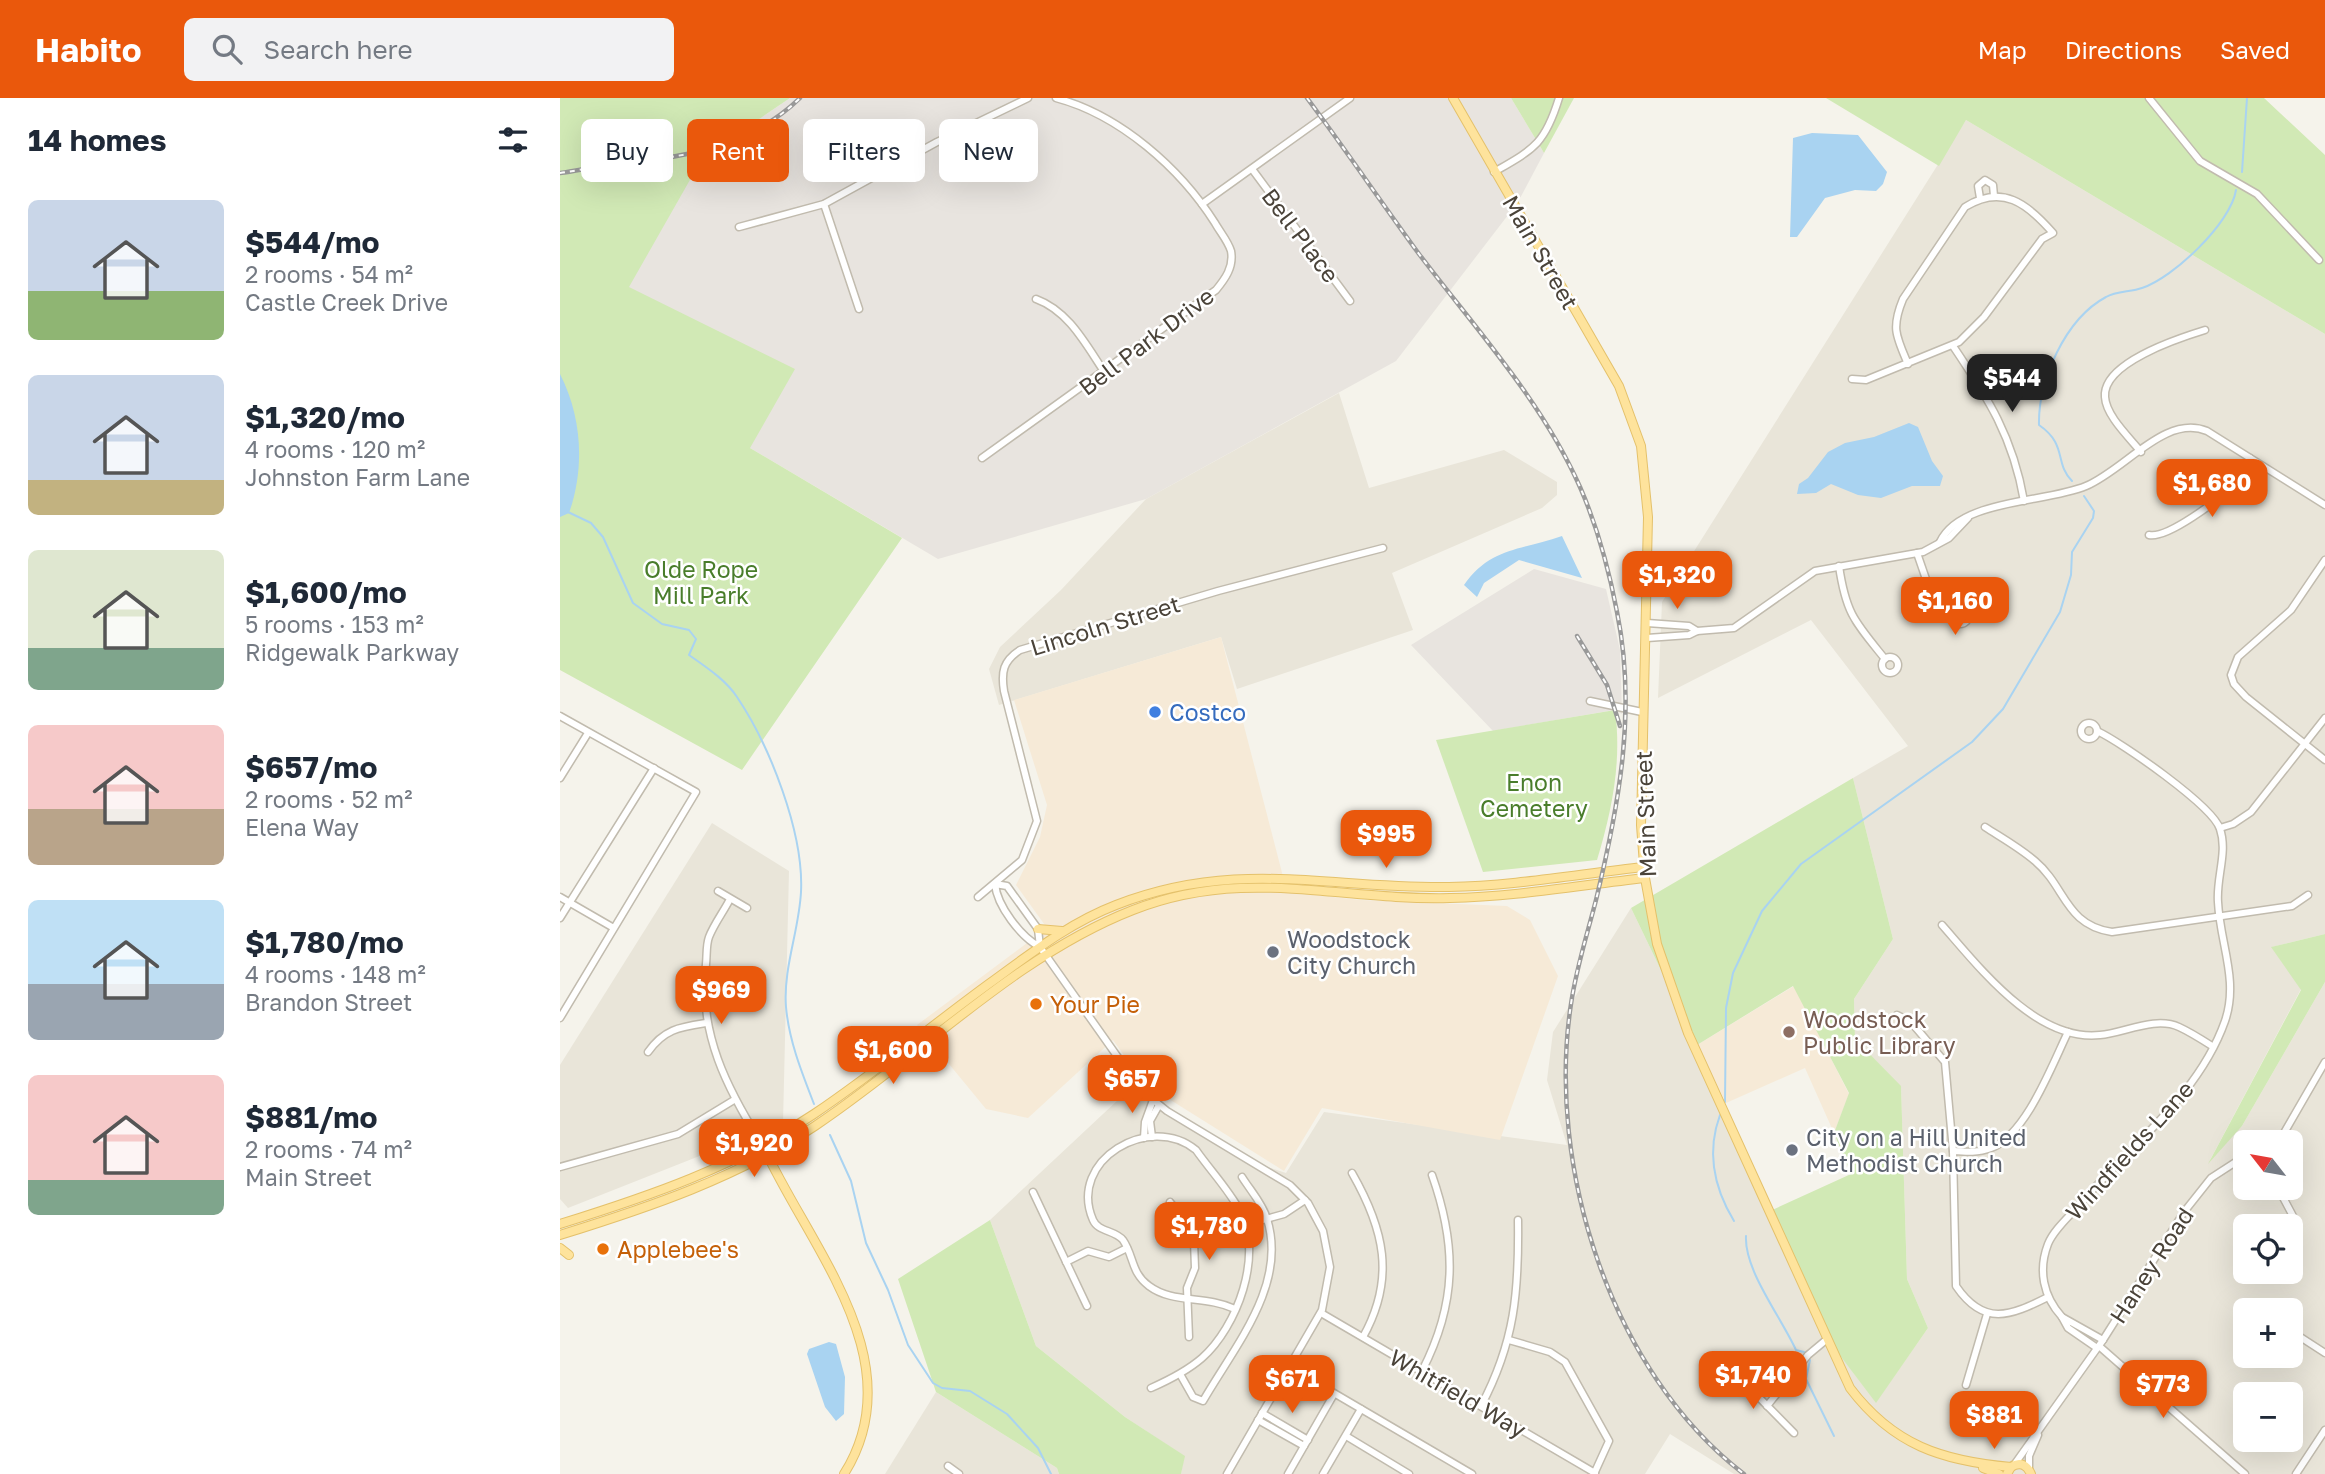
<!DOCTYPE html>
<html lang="en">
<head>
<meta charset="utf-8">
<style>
  :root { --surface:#fff; --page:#f2f2f3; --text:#1f2937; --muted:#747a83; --accent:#ea580c }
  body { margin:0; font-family:"Golos Text",sans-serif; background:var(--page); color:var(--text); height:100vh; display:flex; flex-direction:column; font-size:26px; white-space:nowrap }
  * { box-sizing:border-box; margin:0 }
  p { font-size:23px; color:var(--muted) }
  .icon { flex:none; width:38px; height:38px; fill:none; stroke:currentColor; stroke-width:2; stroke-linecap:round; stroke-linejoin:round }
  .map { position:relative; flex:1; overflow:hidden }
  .details { display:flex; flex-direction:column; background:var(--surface); width:560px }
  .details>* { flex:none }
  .banner { position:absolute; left:21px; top:21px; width:665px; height:63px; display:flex; gap:14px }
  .needle { width:46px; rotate:301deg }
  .controls { position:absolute; left:1673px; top:1032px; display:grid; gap:14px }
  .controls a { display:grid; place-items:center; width:70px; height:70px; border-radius:10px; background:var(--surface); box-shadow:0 7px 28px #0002; font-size:35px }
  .price { position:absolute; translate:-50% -60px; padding:0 16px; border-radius:14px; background:var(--accent); color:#fff; font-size:23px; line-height:46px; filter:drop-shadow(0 2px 4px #0008) }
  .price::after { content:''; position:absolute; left:50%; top:42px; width:21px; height:16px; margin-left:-10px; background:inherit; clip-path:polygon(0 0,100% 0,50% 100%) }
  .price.selected { background:#222; color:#fff }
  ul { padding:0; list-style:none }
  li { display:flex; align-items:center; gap:21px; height:175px; padding:0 28px }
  li span { display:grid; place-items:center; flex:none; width:196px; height:140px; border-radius:10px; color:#555 }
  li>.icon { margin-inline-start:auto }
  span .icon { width:84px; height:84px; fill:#fffc; stroke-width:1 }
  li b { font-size:30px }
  h2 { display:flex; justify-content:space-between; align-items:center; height:84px; padding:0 28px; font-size:30px }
  .tag { padding:0 24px; border-radius:10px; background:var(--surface); box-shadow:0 7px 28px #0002; font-size:24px; line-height:63px }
  .tag.selected { background:var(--accent); color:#fff }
  header { display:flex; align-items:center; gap:42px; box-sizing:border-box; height:98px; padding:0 35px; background:var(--accent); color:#fff }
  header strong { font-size:33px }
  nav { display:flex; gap:38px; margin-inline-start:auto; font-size:24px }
  .search { width:490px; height:63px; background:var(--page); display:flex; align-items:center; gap:18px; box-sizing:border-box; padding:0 24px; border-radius:10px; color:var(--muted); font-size:26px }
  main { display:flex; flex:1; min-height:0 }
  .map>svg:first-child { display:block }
  .residential { fill:#e9e5d9; fill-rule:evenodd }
  .commercial { fill:#f6ead7 }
  .industrial { fill:#e8e4df }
  .green { fill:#d1e9b5 }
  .water { fill:#a9d3f1 }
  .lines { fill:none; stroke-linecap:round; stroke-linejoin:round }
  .stream { stroke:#a9d3f1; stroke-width:2 }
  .minor-casing { stroke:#c1bbae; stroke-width:9 }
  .major-casing { stroke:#e4c16b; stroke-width:10 }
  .minor { stroke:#fff; stroke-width:6 }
  .major { stroke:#fee39c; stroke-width:8 }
  .rail-casing { stroke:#999; stroke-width:4.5 }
  .rail { stroke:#fff; stroke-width:2; stroke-dasharray:5; stroke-linecap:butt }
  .shop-dot { fill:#3f7fe0; stroke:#fff; stroke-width:2.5 }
  .worship-dot { fill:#6b7280; stroke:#fff; stroke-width:2.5 }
  .food-dot { fill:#e8710a; stroke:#fff; stroke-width:2.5 }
  .education-dot { fill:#8d6e63; stroke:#fff; stroke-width:2.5 }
  .labels { text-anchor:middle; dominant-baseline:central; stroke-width:5; stroke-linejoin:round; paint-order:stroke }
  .street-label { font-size:23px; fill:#4a4339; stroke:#fff }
  .park-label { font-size:23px; fill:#497d2b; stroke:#fff }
  .shop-label { font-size:23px; fill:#366cbe; stroke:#fff; text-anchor:start }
  .worship-label { font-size:23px; fill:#5b616d; stroke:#fff; text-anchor:start }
  .food-label { font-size:23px; fill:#c56008; stroke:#fff; text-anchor:start }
  .education-label { font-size:23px; fill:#785e54; stroke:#fff; text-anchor:start }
</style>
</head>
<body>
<header>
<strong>Habito</strong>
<div class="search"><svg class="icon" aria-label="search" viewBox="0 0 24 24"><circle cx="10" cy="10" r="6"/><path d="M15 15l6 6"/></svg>Search here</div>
<nav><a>Map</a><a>Directions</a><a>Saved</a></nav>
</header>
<main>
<section class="details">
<h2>14 homes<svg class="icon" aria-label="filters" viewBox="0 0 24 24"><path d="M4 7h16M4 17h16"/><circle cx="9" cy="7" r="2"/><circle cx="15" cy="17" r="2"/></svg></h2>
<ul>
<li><span style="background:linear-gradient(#c9d6e8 65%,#8fb573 0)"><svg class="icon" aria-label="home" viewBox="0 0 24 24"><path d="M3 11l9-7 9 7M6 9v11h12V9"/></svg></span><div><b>$544/mo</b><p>2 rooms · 54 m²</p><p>Castle Creek Drive</p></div></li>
<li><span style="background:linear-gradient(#c9d6e8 75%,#c2b280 0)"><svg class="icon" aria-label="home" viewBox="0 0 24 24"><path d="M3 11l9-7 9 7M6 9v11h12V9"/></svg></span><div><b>$1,320/mo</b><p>4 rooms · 120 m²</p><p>Johnston Farm Lane</p></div></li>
<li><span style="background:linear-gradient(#dfe7d0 70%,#7fa58c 0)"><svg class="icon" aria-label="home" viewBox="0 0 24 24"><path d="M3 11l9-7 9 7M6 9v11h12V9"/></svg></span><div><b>$1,600/mo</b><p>5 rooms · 153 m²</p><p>Ridgewalk Parkway</p></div></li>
<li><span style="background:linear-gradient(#f6c9c9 60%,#b9a48a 0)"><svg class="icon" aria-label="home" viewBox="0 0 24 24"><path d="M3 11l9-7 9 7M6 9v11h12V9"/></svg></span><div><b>$657/mo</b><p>2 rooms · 52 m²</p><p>Elena Way</p></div></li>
<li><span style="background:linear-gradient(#bfe0f5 60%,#9aa5b1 0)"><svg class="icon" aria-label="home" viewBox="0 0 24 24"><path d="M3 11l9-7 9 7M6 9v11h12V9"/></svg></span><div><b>$1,780/mo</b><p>4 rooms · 148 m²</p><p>Brandon Street</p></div></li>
<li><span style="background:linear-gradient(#f6c9c9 75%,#7fa58c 0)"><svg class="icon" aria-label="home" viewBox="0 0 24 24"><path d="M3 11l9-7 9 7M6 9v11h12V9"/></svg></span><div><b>$881/mo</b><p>2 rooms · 74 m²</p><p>Main Street</p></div></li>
</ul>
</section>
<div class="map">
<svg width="1765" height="1376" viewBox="0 0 1765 1376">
  <rect width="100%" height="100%" fill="#f5f3eb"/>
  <g class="residential">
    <path d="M 1406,22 L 1765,236 L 1765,836 L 1712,849 L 1741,891 L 1650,1062 L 1682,1028 L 1765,884 L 1765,1376 L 1174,1376 L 1110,1336 L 1085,1376 L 621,1376 L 624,1358 L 565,1319 L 476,1248 L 430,1122 L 575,986 L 686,1062 L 726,1075 L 764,1014 L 1007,1047 L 987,982 L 993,934 L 1071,810 L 1165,1005 L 1269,1243 L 1316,1304 L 1368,1230 L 1347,1181 L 1341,989 L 1295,941 L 1294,901 L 1333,841 L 1293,680 L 1348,648 L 1251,522 L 1098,600 L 1102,504 ZM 1685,1045 L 1731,1045 L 1731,1090 L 1685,1090 ZM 1685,1129 L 1731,1129 L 1731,1174 L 1685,1174 ZM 1685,1213 L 1731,1213 L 1731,1258 L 1685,1258 ZM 1685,1297 L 1731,1297 L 1731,1342 L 1685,1342 Z"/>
    <path d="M 779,295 L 809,390 L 944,352 L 997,384 L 997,397 L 982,410 L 832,475 L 853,532 L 677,591 L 661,539 L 439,607 L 429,571 L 440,549 L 501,492 L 586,401 Z"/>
    <path d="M 152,725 L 229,773 L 223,1025 L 8,1110 L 0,1101 L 0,967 Z"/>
    <path d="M 376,1294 L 497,1370 L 499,1376 L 325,1376 Z"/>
  </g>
  <g class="commercial">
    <path d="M 661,539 L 727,794 L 801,802 L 947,808 L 970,822 L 998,878 L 940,1042 L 762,1010 L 724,1073 L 585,986 L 553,942 L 468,1020 L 426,1011 L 357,927 L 487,830 L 456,787 L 480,739 L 487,707 L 454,602 Z"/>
    <path d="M 1234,888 L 1289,996 L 1274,1035 L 1245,970 L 1166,1005 L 1137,947 Z"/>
  </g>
  <g class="industrial">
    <path d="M 230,0 L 951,0 L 984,55 L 958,104 L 836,263 L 586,401 L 378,461 L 131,315 L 55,181 L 122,73 Z"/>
    <path d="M 974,471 L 1046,491 L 1060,552 L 1062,616 L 1054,612 L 933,633 L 851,547 Z"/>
  </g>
  <g class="green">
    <path d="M 0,0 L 230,0 L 143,59 L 69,189 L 235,271 L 190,350 L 342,440 L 182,672 L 0,572 Z"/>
    <path d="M 951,0 L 1014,0 L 984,55 Z"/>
    <path d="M 1266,0 L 1704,0 L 1765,57 L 1765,236 L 1406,22 L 1379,68 Z"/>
    <path d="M 1055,612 C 1062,664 1052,712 1037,762 L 923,774 L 876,642 Z"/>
    <path d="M 1293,680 L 1333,841 L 1294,901 L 1295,941 L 1341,988 L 1347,1181 L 1368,1230 L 1316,1305 L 1269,1243 L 1210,1113 L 1291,1076 L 1274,1035 L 1289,995 L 1233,888 L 1137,947 L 1071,810 Z"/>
    <path d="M 1765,836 L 1765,884 L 1682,1028 L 1648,1066 L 1741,892 L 1711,849 Z"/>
    <path d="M 430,1122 L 476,1248 L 565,1319 L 625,1358 L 621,1376 L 499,1376 L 497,1370 L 376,1294 L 338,1181 Z"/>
  </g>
  <g class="water">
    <path d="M 1252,35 L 1298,37 L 1327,74 L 1323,86 L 1316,93 L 1295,92 L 1265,100 L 1237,139 L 1230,139 L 1233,40 Z"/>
    <path d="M 0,276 C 22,319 25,370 9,415 L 0,419 Z"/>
    <path d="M 1349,325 L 1358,329 L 1372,363 L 1383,378 L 1380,388 L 1352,388 L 1321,400 L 1298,397 L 1271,386 L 1256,395 L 1237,396 L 1239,386 L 1248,380 L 1268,354 L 1285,345 L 1314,339 Z"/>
    <path d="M 1002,438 L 1022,480 L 959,462 L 924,485 L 917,499 L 904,487 C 930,449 963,452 1002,438 Z"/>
    <path d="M 269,1244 L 276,1246 L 285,1279 L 284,1316 L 276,1323 L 265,1309 L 247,1256 L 249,1251 Z"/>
  </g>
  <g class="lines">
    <g class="stream">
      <path d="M 1682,74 L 1687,0"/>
      <path d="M 1512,383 C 1494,365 1508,347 1479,327 C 1478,283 1505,221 1546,199 C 1556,193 1571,194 1582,190 C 1613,180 1671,125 1676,92"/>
      <path d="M 8,414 L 31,425 L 43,439 L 73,505 L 102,526 L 129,532 L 136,541 L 129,557 C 146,569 166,582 177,599 C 210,648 244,735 241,794 C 239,833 223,870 226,909 C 229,943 242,975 254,1006"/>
      <path d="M 1165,1004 L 1166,910 L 1173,875 L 1202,813 L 1241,766 L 1412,644 L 1443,611 L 1500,514 L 1511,477 L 1512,454 L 1533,420 L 1534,413 L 1524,398"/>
      <path d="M 1160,1017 C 1146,1055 1154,1090 1174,1123"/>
      <path d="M 270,1037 L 291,1083 L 306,1145 L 328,1192 L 348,1247 L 373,1285 L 382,1290 L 410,1293 L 447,1316 L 478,1350 L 491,1376"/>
      <path d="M 1186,1138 C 1184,1172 1221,1219 1236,1252 L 1244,1254"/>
      <path d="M 1250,1262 L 1246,1281 L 1274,1338"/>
    </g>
    <g class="minor-casing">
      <g id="minor">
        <path d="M 1589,0 L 1640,63 L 1697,96 L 1759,162"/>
        <path d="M 692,71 L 790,203"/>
        <path d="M 934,74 C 974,51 985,46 999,0"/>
        <path d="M 1420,100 L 1418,88 L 1425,82 L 1433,87 L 1434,98"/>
        <path d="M 264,106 L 299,211"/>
        <path d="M 642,106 L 790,0"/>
        <path d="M 179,129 L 264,106 L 377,44 L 468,0"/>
        <path d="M 476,201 C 509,213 526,247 545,275"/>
        <path d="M 1393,248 C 1428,300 1453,339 1464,403"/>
        <path d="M 1292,281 L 1306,282 L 1399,244 L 1424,219 L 1482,141 L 1493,135 C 1467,105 1442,86 1405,109 L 1343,201 C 1331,230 1336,238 1348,266"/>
        <path d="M 1581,354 C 1570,340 1546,318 1545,299 C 1542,265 1619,240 1645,232"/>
        <path d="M 422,360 L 656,192 C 665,181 674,169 671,153 C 668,143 660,134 655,125 C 620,70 560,17 496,0"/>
        <path d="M 1589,437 C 1607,441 1659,402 1672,388 C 1679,379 1684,369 1690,360"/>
        <path d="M 1380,444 C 1400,401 1486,405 1526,388 C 1566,371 1605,316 1647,333 L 1765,407"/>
        <path d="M 1357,455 L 1367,484 L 1393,512"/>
        <path d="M 1765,462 L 1731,512 L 1678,559 L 1671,577 L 1674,586 L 1686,599 L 1765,662"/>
        <path d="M 1279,468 C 1286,516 1295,524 1325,561"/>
        <circle cx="1400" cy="517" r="9"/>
        <path d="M 1087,525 L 1129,528 L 1137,533"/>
        <path d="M 1087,540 L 1129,537 L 1137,533 L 1174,530 L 1255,473 L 1363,454 L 1389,440 L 1408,420"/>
        <circle cx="1330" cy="567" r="8"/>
        <path d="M 1030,603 L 1082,614"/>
        <path d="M 0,618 L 136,694 L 0,920"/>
        <circle cx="1529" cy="633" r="8"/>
        <path d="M 0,680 L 28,635"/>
        <path d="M 1425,729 C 1442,740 1460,750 1475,763 C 1506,789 1505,827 1552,834 L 1732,808 L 1748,797"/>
        <path d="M 1660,730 L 1673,726 L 1691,714 L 1765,620"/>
        <path d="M 158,793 L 187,810"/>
        <path d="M 0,799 L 52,829"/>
        <path d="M 418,799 L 462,762 L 477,723 L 444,593 C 441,574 443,563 460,552 L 658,493 L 823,450"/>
        <path d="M 170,801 C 164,813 154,826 149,839 C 146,847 147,857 146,866 C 138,935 167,991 203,1048"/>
        <path d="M 0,820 L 94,670"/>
        <path d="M 1382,827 C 1419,869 1476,944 1540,937 C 1564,935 1595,918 1619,929 C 1630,934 1641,941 1652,948"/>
        <path d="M 480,849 L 478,831 L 447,788 L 435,786 C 437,808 461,839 480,849 L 581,992 L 607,1013 L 730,1087 L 748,1105 L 763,1133 L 770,1169 L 762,1212 L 667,1376"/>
        <path d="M 1337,917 L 1351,924 L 1385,964 L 1393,1053 L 1396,1188 C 1424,1229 1450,1218 1488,1199"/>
        <path d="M 88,954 C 104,931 120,929 146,925"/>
        <path d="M 592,1039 L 590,1023 L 599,1007"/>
        <path d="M 584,1040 L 585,1024 L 593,1002"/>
        <path d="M 1711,1045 L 1724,1035 L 1765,964"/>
        <path d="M 1393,1053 C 1406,1054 1418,1055 1431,1050 C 1466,1037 1492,967 1508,934"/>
        <path d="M 0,1069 L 118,1036 L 174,1002"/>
        <path d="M 792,1075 C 824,1131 836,1180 803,1239"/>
        <path d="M 1718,1090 L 1734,1120"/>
        <path d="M 473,1094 L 527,1208"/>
        <path d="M 610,1104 L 624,1122 L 634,1143 L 635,1170 L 627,1190 L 629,1239"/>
        <path d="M 685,1127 L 724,1116 L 745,1102"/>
        <path d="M 506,1164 L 528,1153 L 549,1159 L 567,1150"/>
        <path d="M 761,1215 L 1035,1375"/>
        <path d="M 1502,1219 C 1483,1198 1478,1172 1488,1146 C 1494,1131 1511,1117 1521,1105 C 1571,1047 1639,997 1665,923 C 1679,882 1660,846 1658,804 C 1656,780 1668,754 1660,731 C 1653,708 1561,644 1537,633"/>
        <path d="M 1731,1233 L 1765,1255"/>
        <path d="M 949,1242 L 990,1254 L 1005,1264 L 1049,1343 L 1034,1376"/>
        <path d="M 1539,1248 L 1685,1376"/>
        <path d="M 1537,1250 L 1508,1230 L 1502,1219 L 1543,1242"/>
        <path d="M 1172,1272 L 1234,1335"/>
        <path d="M 862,1273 C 897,1205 897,1148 872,1077"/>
        <path d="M 620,1276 L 633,1299 L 643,1303 C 674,1249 728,1187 707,1121 C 703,1106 690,1092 682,1079"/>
        <path d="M 750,1281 L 912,1376"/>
        <path d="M 1406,1287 L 1427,1216"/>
        <path d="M 591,1290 C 609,1282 627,1273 642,1260 C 677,1229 704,1157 680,1113 C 669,1092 650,1072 636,1052 C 590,1014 507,1062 533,1122 C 538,1134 555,1132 563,1142 C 574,1158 571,1175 589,1188 C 613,1206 645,1197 675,1211"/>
        <path d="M 921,1308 C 955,1244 959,1193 958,1122"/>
        <path d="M 1207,1308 L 1248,1257 L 1266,1242"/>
        <path d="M 702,1315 L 748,1342"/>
        <path d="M 698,1322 L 744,1348"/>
        <path d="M 786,1338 L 849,1376"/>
        <path d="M 1454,1367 L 1543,1242 L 1624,1114 L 1651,1080 L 1685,1058"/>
        <path d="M 388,1368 L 399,1376"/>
        <path d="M 1469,1372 L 1469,1358 L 1478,1337"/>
        <path d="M 728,1376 L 774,1296"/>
        <path d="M 763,1376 L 801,1311"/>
        <path d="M 1736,1376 L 1765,1332"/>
      </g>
    </g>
    <g class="major-casing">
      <g id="major">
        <path d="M 893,0 L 1059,288 L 1081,348 L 1088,419 L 1081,727 L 1085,780 L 1097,846 L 1128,935 L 1290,1290 C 1333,1347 1382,1363 1451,1369"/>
        <path d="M 478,831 L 502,833"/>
        <path d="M 206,1054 C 252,1152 354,1265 284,1376"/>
        <path d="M 0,1126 C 90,1098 175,1069 254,1016 C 315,975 371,928 430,885 C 470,856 509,825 556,807 C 678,760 767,791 889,789 C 954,788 1019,776 1084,769"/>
        <path d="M 0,1137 C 90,1109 176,1080 255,1028 C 360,958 455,858 573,812 C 685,768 778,803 890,800 C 955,799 1021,787 1085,780"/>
        <path d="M 0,1150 L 9,1157"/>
        <path d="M 1423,1370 L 1439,1376"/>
        <path d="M 1447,1376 L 1451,1369 C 1460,1363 1467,1367 1471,1376"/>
      </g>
    </g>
    <use href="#minor" class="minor"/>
    <use href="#major" class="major"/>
    <g class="rail-casing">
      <g id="rail">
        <path d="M 747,0 C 785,51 821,104 859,156 C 915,230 982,303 1020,389 C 1037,428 1049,472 1057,514 C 1077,612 1059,707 1036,802 C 1027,837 1016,871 1011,906 C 986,1069 1051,1274 1184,1376"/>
        <path d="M 0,75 C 16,73 32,69 49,67 C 118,60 188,51 240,0"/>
        <path d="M 1017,538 L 1047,587 L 1060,628"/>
      </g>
    </g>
    <use href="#rail" class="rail"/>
  </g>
  <circle class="shop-dot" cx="595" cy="614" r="7"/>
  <g class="worship-dot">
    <circle cx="713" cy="854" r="7"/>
    <circle cx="1232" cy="1052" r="7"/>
  </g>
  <g class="food-dot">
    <circle cx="476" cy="906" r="7"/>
    <circle cx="43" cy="1151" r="7"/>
  </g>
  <circle class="education-dot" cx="1229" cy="934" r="7"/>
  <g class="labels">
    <g class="street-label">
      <text transform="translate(741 137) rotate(53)">Bell Place</text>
      <text transform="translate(981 154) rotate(60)">Main Street</text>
      <text transform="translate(586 243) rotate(-37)">Bell Park Drive</text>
      <text transform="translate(545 527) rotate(-17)">Lincoln Street</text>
      <text transform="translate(1085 716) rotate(-92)">Main Street</text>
      <text transform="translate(1569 1052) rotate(-48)">Windfields Lane</text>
      <text transform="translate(1591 1167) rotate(-57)">Haney Road</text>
      <text transform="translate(898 1295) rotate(30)">Whitfield Way</text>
    </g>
    <g class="park-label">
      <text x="141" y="471">Olde Rope<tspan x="141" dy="26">Mill Park</tspan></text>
      <text x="974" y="684">Enon<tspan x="974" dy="26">Cemetery</tspan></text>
    </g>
    <g class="shop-label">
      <text x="609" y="614">Costco</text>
    </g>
    <g class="worship-label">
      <text x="727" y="841">Woodstock<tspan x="727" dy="26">City Church</tspan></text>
      <text x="1246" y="1039">City on a Hill United<tspan x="1246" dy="26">Methodist Church</tspan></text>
    </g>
    <g class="food-label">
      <text x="490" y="906">Your Pie</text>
      <text x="57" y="1151">Applebee's</text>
    </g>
    <g class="education-label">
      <text x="1243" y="921">Woodstock<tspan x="1243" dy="26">Public Library</tspan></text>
    </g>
  </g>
</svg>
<div class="controls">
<a><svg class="needle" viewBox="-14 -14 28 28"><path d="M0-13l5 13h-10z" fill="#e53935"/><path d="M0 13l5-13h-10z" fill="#747a83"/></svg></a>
<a><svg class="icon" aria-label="locate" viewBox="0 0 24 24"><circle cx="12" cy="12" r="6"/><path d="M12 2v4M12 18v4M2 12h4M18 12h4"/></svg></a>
<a>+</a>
<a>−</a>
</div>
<b class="price selected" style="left:1452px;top:316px">$544</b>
<b class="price" style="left:1652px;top:421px">$1,680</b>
<b class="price" style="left:1117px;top:513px">$1,320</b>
<b class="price" style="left:1395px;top:539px">$1,160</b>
<b class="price" style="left:826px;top:772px">$995</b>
<b class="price" style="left:161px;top:928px">$969</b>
<b class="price" style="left:333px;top:988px">$1,600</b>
<b class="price" style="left:572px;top:1017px">$657</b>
<b class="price" style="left:194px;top:1081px">$1,920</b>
<b class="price" style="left:649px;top:1164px">$1,780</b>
<b class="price" style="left:1193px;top:1313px">$1,740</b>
<b class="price" style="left:732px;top:1317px">$671</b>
<b class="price" style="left:1603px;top:1322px">$773</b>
<b class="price" style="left:1434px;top:1353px">$881</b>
<div class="banner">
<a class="tag">Buy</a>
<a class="tag selected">Rent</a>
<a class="tag">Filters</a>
<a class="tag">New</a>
</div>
</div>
</main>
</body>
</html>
